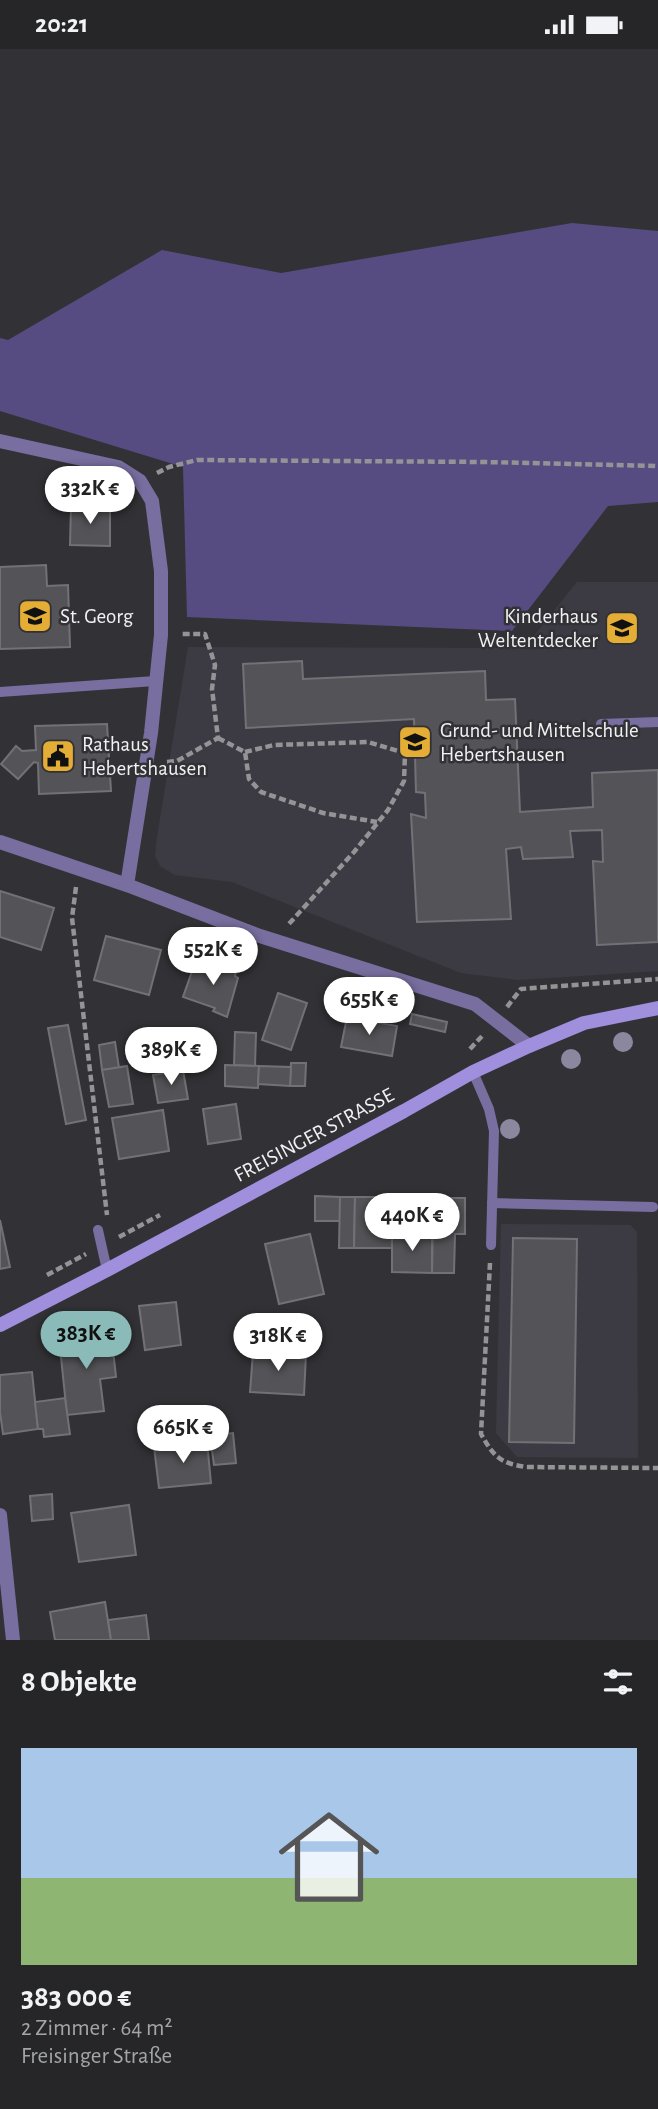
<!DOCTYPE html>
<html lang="de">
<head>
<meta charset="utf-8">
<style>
  :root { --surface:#262628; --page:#323234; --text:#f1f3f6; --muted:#a4a5a8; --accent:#8bbbb9 }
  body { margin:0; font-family:"Alegreya Sans",sans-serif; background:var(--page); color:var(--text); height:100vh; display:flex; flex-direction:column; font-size:26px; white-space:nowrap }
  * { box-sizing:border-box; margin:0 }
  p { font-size:23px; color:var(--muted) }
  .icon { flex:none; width:38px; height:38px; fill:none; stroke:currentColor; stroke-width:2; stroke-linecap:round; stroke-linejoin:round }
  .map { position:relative; height:1591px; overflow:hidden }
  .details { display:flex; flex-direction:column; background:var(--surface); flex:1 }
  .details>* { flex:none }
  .price { position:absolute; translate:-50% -60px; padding:0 16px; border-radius:24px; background:#fff; color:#222; font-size:23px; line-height:46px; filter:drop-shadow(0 2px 4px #0008) }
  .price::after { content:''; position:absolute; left:50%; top:42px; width:21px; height:16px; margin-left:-10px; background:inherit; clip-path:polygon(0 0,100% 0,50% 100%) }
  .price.active { background:var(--accent); color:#111 }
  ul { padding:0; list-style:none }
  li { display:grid; align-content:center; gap:14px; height:371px; padding:0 21px }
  li span { display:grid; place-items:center; height:217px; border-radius:0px; color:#555 }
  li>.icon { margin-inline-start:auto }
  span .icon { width:126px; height:126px; fill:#fffc; stroke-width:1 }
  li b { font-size:30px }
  h2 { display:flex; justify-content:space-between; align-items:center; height:84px; padding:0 21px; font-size:30px }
  .status { display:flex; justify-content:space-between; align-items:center; height:49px; padding:0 35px; background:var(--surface); direction:ltr }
  .status svg { height:19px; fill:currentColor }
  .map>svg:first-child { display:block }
  .built { fill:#3c3b44 }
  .green { fill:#574c81 }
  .building { fill:#545357; stroke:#727276; stroke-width:2 }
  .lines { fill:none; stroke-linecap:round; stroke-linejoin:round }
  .path { stroke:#949497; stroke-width:4.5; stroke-dasharray:7 3.5; stroke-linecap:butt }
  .service { stroke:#786e9f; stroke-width:10 }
  .minor { stroke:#786e9f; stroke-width:14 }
  .secondary { stroke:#9f8fdd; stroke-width:14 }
  .tree { fill:#8b879f }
  .labels { text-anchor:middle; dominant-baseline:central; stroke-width:5; stroke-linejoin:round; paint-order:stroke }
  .poi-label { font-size:21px; fill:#f1f1f3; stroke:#323236; text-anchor:start }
  .street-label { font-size:21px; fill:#f1f1f3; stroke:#323236 }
</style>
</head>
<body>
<div class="status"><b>20:21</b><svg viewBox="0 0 49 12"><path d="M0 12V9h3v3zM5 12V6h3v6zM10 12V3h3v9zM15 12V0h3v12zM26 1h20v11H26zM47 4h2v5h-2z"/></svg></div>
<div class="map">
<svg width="658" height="1591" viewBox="0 0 658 1591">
  <rect width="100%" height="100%" fill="#323236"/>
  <g class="built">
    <path d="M 577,533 L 658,533 L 658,922 L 518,931 L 461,924 L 232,833 L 175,826 L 160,817 L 155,807 L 157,788 L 188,598 L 524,599 Z"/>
    <path d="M 501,1175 L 630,1176 L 637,1183 L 638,1409 L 517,1408 L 496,1384 Z"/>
  </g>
  <path class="green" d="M 572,174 L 658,182 L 658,453 L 608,457 L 512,582 L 187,568 L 183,418 L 0,362 L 0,289 L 8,291 L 162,201 L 281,224 Z"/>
  <g class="building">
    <path d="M 71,456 L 110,457 L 110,497 L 70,496 Z"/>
    <path d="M 46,516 L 47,537 L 68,536 L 70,598 L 0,600 L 0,518 Z"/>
    <path d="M 302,612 L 303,630 L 485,622 L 486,651 L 515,650 L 520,763 L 593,758 L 592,724 L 658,721 L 658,893 L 597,896 L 593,812 L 603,813 L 602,781 L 570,782 L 573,808 L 523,810 L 521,798 L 506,800 L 511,870 L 417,873 L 411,765 L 426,769 L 425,744 L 416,743 L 414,670 L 246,679 L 243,615 Z"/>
    <path d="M 107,675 L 111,742 L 39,745 L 38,714 L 34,713 L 18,730 L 1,715 L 16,697 L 22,702 L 36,701 L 35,677 Z"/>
    <path d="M 0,842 L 54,859 L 41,901 L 0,888 Z"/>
    <path d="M 106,887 L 161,901 L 149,946 L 94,931 Z"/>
    <path d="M 195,914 L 219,922 L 221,915 L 237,920 L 235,927 L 238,929 L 227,968 L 213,962 L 215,959 L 183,948 Z"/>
    <path d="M 278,944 L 307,954 L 291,1001 L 262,991 Z"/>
    <path d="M 412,965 L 447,973 L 445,983 L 410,975 Z"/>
    <path d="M 347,968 L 397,977 L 392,1007 L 341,998 Z"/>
    <path d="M 68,976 L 86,1071 L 66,1075 L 48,979 Z"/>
    <path d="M 235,983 L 256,984 L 255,1017 L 234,1016 Z"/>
    <path d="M 115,993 L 119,1019 L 102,1021 L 99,996 Z"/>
    <path d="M 291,1014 L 306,1014 L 305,1037 L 290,1037 Z"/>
    <path d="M 225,1016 L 259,1017 L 258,1039 L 225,1037 Z"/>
    <path d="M 127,1017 L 133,1055 L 109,1058 L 102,1021 Z"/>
    <path d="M 259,1017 L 291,1018 L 290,1037 L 258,1035 Z"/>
    <path d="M 183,1021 L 188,1050 L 158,1054 L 153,1026 Z"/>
    <path d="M 236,1055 L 241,1090 L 208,1095 L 203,1060 Z"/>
    <path d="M 163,1061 L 169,1102 L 119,1110 L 112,1069 Z"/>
    <path d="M 315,1147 L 340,1148 L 340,1172 L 315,1172 Z"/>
    <path d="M 340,1148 L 355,1148 L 354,1199 L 339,1199 Z"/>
    <path d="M 355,1148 L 413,1148 L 412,1183 L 392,1183 L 392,1199 L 354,1199 Z"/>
    <path d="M 443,1149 L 465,1149 L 465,1185 L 455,1185 L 454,1224 L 432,1224 L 433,1177 L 443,1177 Z"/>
    <path d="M 0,1171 L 10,1218 L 0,1220 Z"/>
    <path d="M 392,1183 L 432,1184 L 432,1224 L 392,1223 Z"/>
    <path d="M 310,1185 L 324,1245 L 279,1255 L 265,1195 Z"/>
    <path d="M 513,1189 L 577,1190 L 574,1394 L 509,1393 Z"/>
    <path d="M 176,1253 L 181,1296 L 145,1301 L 139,1257 Z"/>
    <path d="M 111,1283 L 116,1328 L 100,1330 L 104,1362 L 67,1366 L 59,1289 Z"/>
    <path d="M 253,1303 L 306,1305 L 304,1346 L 250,1343 Z"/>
    <path d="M 32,1323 L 38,1380 L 3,1385 L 0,1363 L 0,1326 Z"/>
    <path d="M 65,1349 L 70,1385 L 44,1388 L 43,1380 L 38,1380 L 35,1353 Z"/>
    <path d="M 233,1384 L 236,1414 L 214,1416 L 210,1387 Z"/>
    <path d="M 207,1393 L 211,1434 L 159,1439 L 154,1398 Z"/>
    <path d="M 52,1445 L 53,1470 L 32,1472 L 30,1447 Z"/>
    <path d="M 129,1456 L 136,1506 L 79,1513 L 71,1464 Z"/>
    <path d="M 105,1553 L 111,1591 L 55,1591 L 50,1563 Z"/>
    <path d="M 146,1566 L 149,1591 L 111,1591 L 108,1571 Z"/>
  </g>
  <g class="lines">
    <g class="path">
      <path d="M 157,424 L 169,418 L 197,411 L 485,413 L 658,417"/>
      <path d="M 218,689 L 245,703 L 249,730 L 261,743 L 323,764 L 377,773"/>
      <path d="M 245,703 L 274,696 L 368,693 L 405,704 L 404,732 L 388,761 L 354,803 L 288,876"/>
      <path d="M 167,713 L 177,712 L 218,689 L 212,640 L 215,616 L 205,585 L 181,585"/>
      <path d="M 76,838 L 72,869 L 107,1166"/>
      <path d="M 507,958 L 521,940 L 658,930"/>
      <path d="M 470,1000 L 483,986"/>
      <path d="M 119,1188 L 160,1166"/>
      <path d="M 490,1214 L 481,1385 C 494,1408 500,1414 526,1418 L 658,1419"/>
      <path d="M 47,1226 L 86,1205"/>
    </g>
    <g class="service">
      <path d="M 0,643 L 155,632"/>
      <path d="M 601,675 L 658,673"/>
      <path d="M 473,1023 L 489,1060 L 494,1082 L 491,1196"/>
      <path d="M 492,1154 L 653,1158"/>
      <path d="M 98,1181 L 107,1221"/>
    </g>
    <g class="minor">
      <path d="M 0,392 L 118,418 L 140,432 L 152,452 L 161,522 L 161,586 L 151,684 L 127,836"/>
      <path d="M 0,793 L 127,836 L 260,887 L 475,955 L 529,997"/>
      <path d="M 0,1466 L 13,1591"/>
    </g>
    <path class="secondary" d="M 0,1276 L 107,1221 L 404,1062 L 473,1023 L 529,997 L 584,974 L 658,959"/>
  </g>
  <g class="tree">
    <circle cx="623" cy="993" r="10"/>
    <circle cx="571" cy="1010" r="10"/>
    <circle cx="510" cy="1080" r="10"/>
  </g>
  <defs>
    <g id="school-square" transform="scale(1.75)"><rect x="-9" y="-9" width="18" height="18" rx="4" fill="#e4ad35" stroke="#323236"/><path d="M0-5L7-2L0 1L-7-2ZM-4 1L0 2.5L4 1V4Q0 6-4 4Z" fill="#111"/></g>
    <g id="civic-square" transform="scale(1.75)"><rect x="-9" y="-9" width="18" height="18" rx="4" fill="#e4ad35" stroke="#323236"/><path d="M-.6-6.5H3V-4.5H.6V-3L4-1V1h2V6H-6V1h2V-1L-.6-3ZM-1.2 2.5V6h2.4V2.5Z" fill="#111"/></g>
  </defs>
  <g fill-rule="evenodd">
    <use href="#school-square" x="35" y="567"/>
    <use href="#school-square" x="622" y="579"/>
    <use href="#school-square" x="415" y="693"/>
    <use href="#civic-square" x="58" y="707"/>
  </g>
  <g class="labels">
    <g class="poi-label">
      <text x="60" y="567">St. Georg</text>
      <text x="598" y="567" text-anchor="end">Kinderhaus<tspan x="598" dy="24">Weltentdecker</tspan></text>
      <text x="440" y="681">Grund- und Mittelschule<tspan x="440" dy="24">Hebertshausen</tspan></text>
      <text x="82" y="695">Rathaus<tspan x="82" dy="24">Hebertshausen</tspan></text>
    </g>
    <g class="street-label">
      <text transform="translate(314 1086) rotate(-28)">FREISINGER STRASSE</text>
    </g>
  </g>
</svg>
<b class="price" style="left:90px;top:477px">332K €</b>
<b class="price" style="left:213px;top:938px">552K €</b>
<b class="price" style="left:369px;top:988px">655K €</b>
<b class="price" style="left:171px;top:1038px">389K €</b>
<b class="price" style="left:412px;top:1204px">440K €</b>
<b class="price active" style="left:86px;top:1322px">383K €</b>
<b class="price" style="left:278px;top:1324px">318K €</b>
<b class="price" style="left:183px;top:1416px">665K €</b>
</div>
<section class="details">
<h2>8 Objekte<svg class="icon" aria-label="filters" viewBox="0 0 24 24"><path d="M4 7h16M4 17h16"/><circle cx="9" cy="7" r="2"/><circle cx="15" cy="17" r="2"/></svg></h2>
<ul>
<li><span style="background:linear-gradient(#a9c7e8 60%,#8fb573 0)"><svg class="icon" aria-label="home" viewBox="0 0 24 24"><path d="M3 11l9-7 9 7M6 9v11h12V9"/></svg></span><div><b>383 000 €</b><p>2 Zimmer · 64 m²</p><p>Freisinger Straße</p></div></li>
</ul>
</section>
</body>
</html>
